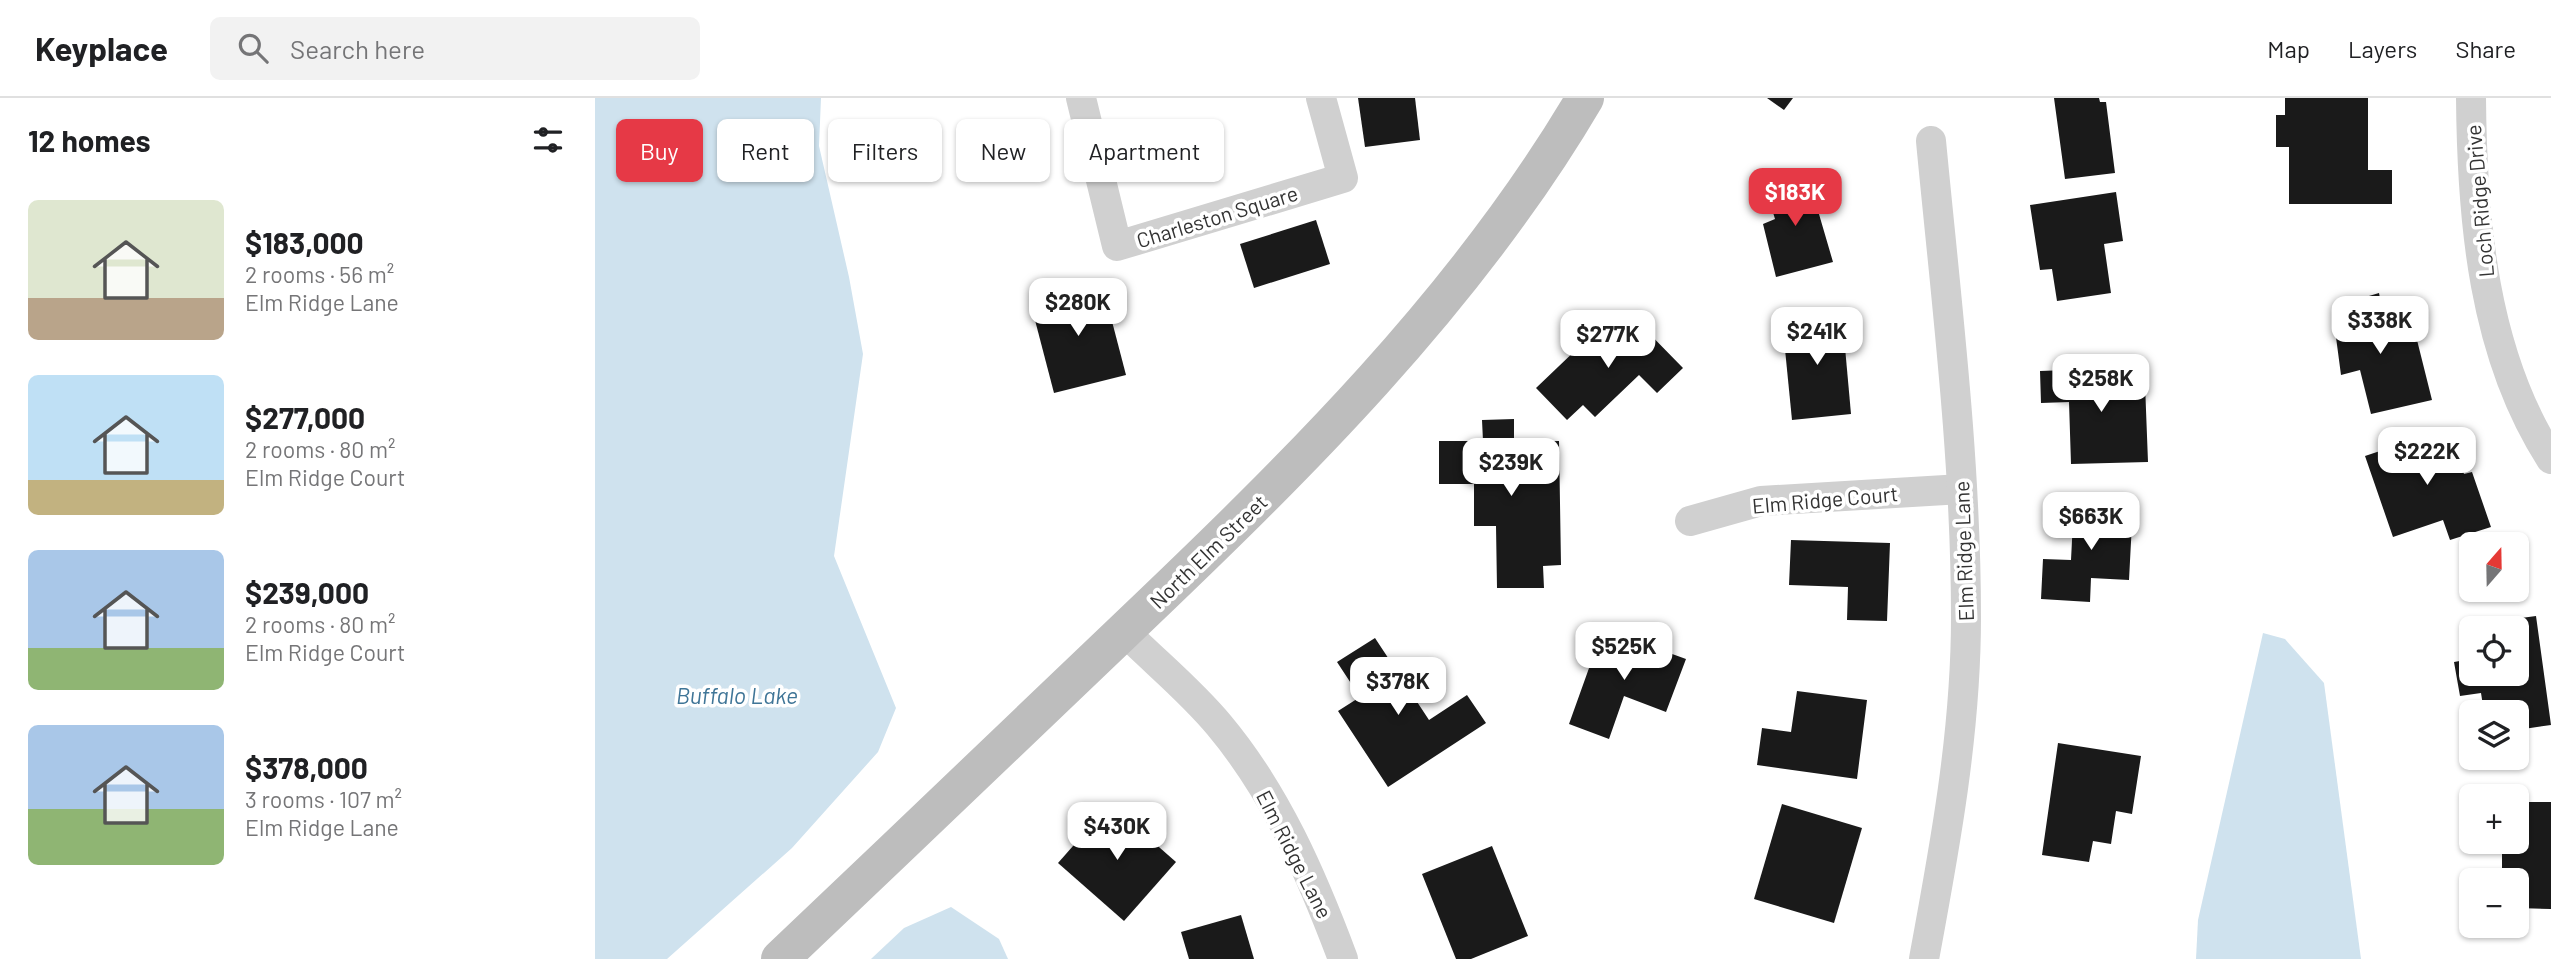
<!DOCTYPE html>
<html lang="en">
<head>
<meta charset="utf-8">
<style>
  :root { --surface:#fff; --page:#f2f2f2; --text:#202124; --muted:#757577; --line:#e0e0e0; --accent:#e63946 }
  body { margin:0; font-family:Barlow,sans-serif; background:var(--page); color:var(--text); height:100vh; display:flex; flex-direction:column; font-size:26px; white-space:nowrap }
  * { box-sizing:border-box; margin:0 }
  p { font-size:23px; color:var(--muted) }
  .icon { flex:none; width:38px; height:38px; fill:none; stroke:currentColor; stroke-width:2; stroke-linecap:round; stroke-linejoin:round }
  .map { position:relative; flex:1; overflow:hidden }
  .details { display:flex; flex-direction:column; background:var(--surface); width:595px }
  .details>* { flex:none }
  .banner { position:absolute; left:21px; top:21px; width:665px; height:63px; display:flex; gap:14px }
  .needle { width:46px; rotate:20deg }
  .tools { position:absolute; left:1864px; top:434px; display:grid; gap:14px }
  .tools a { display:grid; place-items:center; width:70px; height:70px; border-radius:10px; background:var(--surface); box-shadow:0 2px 5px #0004; font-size:35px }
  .price { position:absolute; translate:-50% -60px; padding:0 16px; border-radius:14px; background:#fff; color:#222; font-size:23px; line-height:46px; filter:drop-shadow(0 2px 4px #0008) }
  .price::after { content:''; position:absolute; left:50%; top:42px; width:21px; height:16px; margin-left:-10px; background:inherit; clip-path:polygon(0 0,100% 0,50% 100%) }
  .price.active { background:var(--accent); color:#fff }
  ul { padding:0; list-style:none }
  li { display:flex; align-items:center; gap:21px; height:175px; padding:0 28px }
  li span { display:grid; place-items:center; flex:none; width:196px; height:140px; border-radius:10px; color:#555 }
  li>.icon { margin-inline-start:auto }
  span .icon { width:84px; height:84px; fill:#fffc; stroke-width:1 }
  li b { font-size:30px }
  h2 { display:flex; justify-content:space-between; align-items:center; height:84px; padding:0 28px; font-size:30px }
  .pill { padding:0 24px; border-radius:10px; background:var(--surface); box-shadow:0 2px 5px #0004; font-size:24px; line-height:63px }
  .pill.active { background:var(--accent); color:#fff }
  header { display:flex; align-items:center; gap:42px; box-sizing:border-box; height:98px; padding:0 35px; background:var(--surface); border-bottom:2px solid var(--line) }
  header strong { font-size:33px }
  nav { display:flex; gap:38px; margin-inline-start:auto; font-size:24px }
  .search { width:490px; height:63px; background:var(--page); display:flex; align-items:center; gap:18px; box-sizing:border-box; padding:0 24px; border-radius:10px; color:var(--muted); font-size:26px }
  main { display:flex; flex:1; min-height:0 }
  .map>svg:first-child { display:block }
  .water { fill:#cfe2ee }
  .building { fill:#1a1a1a }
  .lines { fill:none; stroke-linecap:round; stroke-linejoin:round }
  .minor { stroke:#d0d0d0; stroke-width:30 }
  .secondary { stroke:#bdbdbd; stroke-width:38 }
  .labels { text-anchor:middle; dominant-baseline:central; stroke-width:7; stroke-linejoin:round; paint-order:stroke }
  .street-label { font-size:21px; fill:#333; stroke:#fff }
  .water-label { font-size:23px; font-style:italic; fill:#3f7597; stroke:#fff }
</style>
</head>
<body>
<header>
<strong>Keyplace</strong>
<div class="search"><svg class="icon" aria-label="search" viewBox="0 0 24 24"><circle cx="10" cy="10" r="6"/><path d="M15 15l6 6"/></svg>Search here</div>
<nav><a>Map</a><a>Layers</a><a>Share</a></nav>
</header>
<main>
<section class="details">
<h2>12 homes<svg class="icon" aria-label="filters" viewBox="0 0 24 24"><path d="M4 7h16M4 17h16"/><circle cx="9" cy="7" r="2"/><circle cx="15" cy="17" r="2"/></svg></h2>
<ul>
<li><span style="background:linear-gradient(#dfe7d0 70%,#b9a48a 0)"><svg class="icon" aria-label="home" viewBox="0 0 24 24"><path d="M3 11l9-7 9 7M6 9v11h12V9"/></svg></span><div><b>$183,000</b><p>2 rooms · 56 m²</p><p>Elm Ridge Lane</p></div></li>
<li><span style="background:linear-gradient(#bfe0f5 75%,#c2b280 0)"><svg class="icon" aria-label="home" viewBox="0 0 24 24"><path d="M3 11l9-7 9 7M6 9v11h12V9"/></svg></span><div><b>$277,000</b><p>2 rooms · 80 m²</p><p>Elm Ridge Court</p></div></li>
<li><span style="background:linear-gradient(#a9c7e8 70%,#8fb573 0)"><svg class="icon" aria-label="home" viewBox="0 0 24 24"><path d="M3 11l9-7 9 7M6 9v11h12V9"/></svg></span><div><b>$239,000</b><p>2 rooms · 80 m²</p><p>Elm Ridge Court</p></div></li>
<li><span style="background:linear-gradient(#a9c7e8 60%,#8fb573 0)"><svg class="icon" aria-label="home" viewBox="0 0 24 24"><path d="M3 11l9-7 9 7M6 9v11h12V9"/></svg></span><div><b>$378,000</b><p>3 rooms · 107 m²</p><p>Elm Ridge Lane</p></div></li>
</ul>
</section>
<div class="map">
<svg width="1956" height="861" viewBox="0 0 1956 861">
  <rect width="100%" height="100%" fill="#fff"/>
  <g class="water">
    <path d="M 0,0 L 226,0 L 224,48 L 254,179 L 268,256 L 239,458 L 301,610 L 283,654 L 197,750 L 72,861 L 0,861 Z"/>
    <path d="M 1668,535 L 1690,541 L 1729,585 L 1766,861 L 1601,861 L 1603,822 Z"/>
    <path d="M 356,809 L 404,841 L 413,861 L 276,861 L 309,830 Z"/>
  </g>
  <g class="building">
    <path d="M 763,0 L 820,0 L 825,42 L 770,49 Z"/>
    <path d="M 1172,0 L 1198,0 L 1189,12 Z"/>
    <path d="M 1459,0 L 1504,0 L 1505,4 L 1511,4 L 1520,75 L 1470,81 Z"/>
    <path d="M 1690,0 L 1773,0 L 1773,72 L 1797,72 L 1797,106 L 1694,106 L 1694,49 L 1681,49 L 1681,17 L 1690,17 Z"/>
    <path d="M 1212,75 L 1238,164 L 1181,179 L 1168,126 L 1180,121 L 1170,88 Z"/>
    <path d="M 1521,94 L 1528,143 L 1509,146 L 1516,195 L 1462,203 L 1457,171 L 1445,172 L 1435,107 Z"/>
    <path d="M 721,122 L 735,166 L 659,190 L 645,146 Z"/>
    <path d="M 507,185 L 531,277 L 459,295 L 435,203 Z"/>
    <path d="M 1784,195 L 1792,237 L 1819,230 L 1837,302 L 1776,316 L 1765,272 L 1746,277 L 1737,209 Z"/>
    <path d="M 1247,216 L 1256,316 L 1197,322 L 1187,221 Z"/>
    <path d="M 1041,222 L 1088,270 L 1062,295 L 1044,277 L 1000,319 L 988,307 L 972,322 L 941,290 L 1008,226 L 1022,240 Z"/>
    <path d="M 1528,270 L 1529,287 L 1550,286 L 1553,364 L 1476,366 L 1474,304 L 1446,305 L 1445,273 Z"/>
    <path d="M 919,321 L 919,344 L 964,343 L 966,467 L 948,468 L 949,490 L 902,490 L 901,428 L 879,428 L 879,386 L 844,386 L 844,343 L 888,343 L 887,322 Z"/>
    <path d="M 1854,330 L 1869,376 L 1877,374 L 1896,429 L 1855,442 L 1848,422 L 1798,439 L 1770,358 Z"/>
    <path d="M 1479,403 L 1538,406 L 1534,482 L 1496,480 L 1495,504 L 1446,501 L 1448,461 L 1476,462 Z"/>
    <path d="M 1196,442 L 1295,445 L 1292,523 L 1252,522 L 1253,489 L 1194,487 Z"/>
    <path d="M 1941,518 L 1956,627 L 1922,632 L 1922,614 L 1889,614 L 1886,595 L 1865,598 L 1859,564 L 1876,561 L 1876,576 L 1922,576 L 1922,530 L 1874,530 L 1874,527 Z"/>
    <path d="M 1008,531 L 1091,561 L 1071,614 L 1029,598 L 1014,641 L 974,626 Z"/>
    <path d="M 780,540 L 834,622 L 872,597 L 891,625 L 793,689 L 743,613 L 765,599 L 742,564 Z"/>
    <path d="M 1202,593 L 1272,602 L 1262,681 L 1162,667 L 1167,630 L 1196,634 Z"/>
    <path d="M 1463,645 L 1546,658 L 1537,716 L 1521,713 L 1516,746 L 1498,743 L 1494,764 L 1447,757 Z"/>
    <path d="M 1922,704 L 1956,704 L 1956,811 L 1922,810 L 1922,782 L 1907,782 L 1907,744 L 1922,744 Z"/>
    <path d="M 515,706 L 581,764 L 529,823 L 463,765 Z"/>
    <path d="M 1187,706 L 1267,730 L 1239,825 L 1159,801 Z"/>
    <path d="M 897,748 L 933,838 L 876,861 L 861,861 L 827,776 Z"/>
    <path d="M 646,817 L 659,861 L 594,861 L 586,834 Z"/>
  </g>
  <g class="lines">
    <g class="minor">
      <path d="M 486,0 L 522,148 L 748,80 L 726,0"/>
      <path d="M 1876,0 C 1877,122 1888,256 1956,361"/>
      <path d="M 1095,423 L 1166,403 L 1367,391"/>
      <path d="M 529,533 C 560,564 596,593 624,627 C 681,695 717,778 748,861"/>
      <path d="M 1329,861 C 1350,748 1371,635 1371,519 C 1371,360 1351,201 1336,43"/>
    </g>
    <path class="secondary" d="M 185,861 C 300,752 415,642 529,533 C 699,371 870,204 990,0"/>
  </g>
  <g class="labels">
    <g class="street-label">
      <text transform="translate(1884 103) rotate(-95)">Loch Ridge Drive</text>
      <text transform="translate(622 118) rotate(-17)">Charleston Square</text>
      <text transform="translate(1230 401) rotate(-5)">Elm Ridge Court</text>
      <text transform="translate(613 453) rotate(-44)">North Elm Street</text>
      <text transform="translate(1368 453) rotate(-92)">Elm Ridge Lane</text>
      <text transform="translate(700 756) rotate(63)">Elm Ridge Lane</text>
    </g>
    <g class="water-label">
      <text x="142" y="597">Buffalo Lake</text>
    </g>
  </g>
</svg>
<div class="tools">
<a><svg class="needle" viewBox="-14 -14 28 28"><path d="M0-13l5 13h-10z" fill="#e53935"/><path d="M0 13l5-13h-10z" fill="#757577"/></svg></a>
<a><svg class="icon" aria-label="locate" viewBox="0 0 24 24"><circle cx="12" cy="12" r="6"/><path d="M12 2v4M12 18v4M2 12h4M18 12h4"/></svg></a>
<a><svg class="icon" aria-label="layers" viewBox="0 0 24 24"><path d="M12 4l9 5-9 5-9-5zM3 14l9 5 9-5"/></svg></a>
<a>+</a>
<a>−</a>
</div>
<b class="price active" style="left:1200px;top:130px">$183K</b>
<b class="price" style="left:483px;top:240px">$280K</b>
<b class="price" style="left:1785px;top:258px">$338K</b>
<b class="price" style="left:1222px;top:269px">$241K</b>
<b class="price" style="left:1013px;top:272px">$277K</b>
<b class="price" style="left:1506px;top:316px">$258K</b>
<b class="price" style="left:1832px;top:389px">$222K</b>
<b class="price" style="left:916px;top:400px">$239K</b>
<b class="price" style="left:1496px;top:454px">$663K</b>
<b class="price" style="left:1029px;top:584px">$525K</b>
<b class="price" style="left:803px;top:619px">$378K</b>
<b class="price" style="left:522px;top:764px">$430K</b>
<div class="banner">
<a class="pill active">Buy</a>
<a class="pill">Rent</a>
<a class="pill">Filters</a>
<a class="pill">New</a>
<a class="pill">Apartment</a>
</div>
</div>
</main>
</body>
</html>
